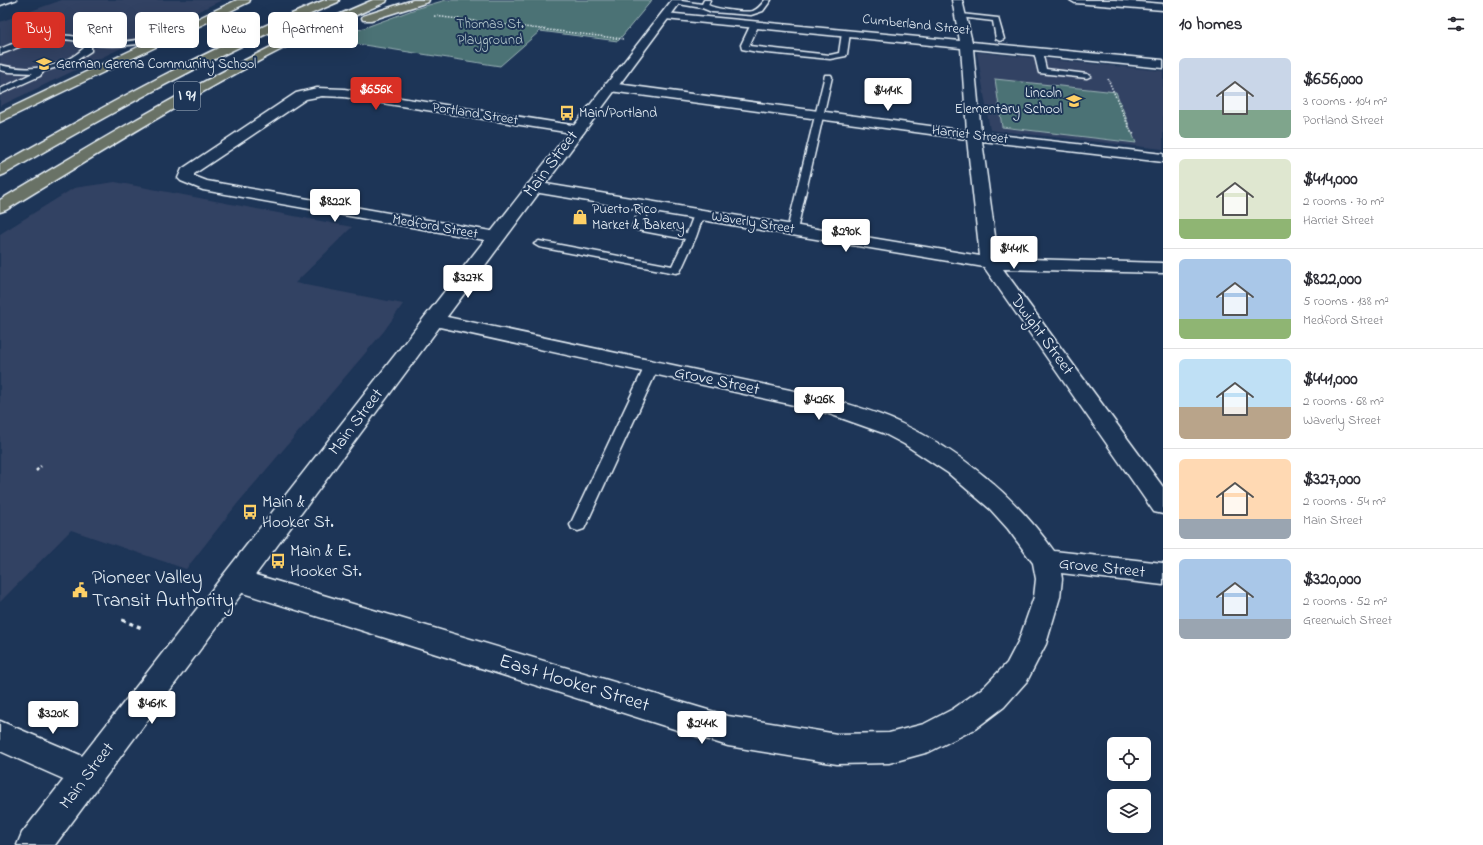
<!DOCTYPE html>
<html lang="en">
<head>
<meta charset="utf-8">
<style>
  :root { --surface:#fff; --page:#f2f2f3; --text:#2b2b33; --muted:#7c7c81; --line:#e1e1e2; --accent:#d93025 }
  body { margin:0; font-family:"Indie Flower",sans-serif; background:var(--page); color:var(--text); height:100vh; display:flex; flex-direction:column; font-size:15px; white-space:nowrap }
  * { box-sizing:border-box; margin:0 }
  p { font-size:13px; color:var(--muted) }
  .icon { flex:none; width:22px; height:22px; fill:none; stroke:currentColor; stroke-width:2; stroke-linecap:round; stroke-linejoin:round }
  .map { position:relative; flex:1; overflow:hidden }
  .panel { display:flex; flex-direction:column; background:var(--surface); width:320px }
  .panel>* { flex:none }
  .top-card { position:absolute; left:12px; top:12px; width:380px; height:36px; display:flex; gap:8px }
  .tools { position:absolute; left:1107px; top:737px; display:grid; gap:8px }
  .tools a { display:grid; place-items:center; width:44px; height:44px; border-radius:6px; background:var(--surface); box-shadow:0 4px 16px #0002; font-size:20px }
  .price { position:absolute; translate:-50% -34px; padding:0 9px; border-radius:4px; background:#fff; color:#222; font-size:13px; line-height:26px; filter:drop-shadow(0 1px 2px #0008) }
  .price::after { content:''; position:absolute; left:50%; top:24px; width:12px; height:9px; margin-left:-6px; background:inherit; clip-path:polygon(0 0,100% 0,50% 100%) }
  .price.selected { background:var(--accent); color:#fff }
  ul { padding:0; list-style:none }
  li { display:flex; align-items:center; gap:12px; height:100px; padding:0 16px }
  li+li { border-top:1px solid var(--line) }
  li span { display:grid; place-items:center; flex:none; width:112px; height:80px; border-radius:6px; color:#555 }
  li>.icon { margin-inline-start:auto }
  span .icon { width:48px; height:48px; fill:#fffc; stroke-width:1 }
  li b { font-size:17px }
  h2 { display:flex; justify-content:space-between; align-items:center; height:48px; padding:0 16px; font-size:17px }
  .chip { padding:0 14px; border-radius:6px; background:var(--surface); box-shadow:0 4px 16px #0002; font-size:14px; line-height:36px }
  .chip.selected { background:var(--accent); color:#fff }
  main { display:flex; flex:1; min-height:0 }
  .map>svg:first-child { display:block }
  .built { fill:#334263 }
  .green { fill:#4c7274; stroke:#9ab2b6 }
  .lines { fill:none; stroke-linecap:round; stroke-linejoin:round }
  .service-casing { stroke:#e8f1f8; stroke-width:3 }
  .minor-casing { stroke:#e8f1f8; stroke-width:3 }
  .secondary-casing { stroke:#e8f1f8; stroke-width:3 }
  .primary-casing { stroke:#e8f1f8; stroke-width:3 }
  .motorway-casing { stroke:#e8f1f8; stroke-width:3 }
  .path-far2 { stroke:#e8f1f8; stroke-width:1.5; stroke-dasharray:1.5 1.5; stroke-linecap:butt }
  .path-far1 { stroke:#e8f1f8; stroke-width:2.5; stroke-dasharray:3 3; stroke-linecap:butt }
  .path { stroke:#e8f1f8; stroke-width:3.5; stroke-dasharray:4 4; stroke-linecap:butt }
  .service { fill:#1d3557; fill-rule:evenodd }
  .minor { fill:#1d3557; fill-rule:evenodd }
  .secondary { fill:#1d3557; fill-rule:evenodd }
  .primary { fill:#697266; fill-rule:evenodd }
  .motorway { fill:#697266; fill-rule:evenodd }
  .rail { stroke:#e8f1f8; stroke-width:1.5 }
  .labels { text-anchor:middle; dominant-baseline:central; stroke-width:4; stroke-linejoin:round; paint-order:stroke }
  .far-park-label { font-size:14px; fill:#b1c5ca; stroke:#1d3557 }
  .far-street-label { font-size:14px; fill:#e8f1f8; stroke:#1d3557 }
  .far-poi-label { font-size:14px; fill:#e8f1f8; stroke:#1d3557; text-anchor:start }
  .shield { fill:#1d3557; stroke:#abb9c8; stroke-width:1 }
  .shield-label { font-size:16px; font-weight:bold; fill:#e8f1f8 }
  .street-label { font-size:17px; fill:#e8f1f8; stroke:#1d3557 }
  .poi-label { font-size:17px; fill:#e8f1f8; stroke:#1d3557; text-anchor:start }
  .near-poi-label { font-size:20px; fill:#e8f1f8; stroke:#1d3557; text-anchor:start }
  .near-street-label { font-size:20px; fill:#e8f1f8; stroke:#1d3557 }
</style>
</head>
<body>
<main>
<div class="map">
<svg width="1163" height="845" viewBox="0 0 1163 845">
  <rect width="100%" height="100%" fill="#1d3557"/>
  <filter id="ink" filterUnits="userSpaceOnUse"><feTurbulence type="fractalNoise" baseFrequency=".025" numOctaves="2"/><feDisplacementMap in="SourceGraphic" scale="8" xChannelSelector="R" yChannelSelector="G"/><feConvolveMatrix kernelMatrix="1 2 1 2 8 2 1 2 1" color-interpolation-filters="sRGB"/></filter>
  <g filter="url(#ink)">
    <g class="built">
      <path d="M 62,0 L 222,0 L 0,106 L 0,22 Z"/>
      <path d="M 977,52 L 1163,71 L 1163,149 L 990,130 Z"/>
      <path d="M 115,182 L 352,227 L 295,283 L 403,304 L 384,331 L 237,504 L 186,569 L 71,530 L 0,602 L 0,234 L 74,188 Z"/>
    </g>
    <g class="green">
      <path d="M 446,0 L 652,0 L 618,41 L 540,31 L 500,66 L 331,40 L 418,8 Z"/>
      <path d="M 995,79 L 1116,92 L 1136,143 L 1002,127 Z"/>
    </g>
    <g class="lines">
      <g class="service-casing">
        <g id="service">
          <path d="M 675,0 L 702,4 L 704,0 L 710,0 L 708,5 C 716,9 743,13 753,11 C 758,9 762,4 765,0 L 771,0 L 763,11 L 751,15 L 712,12 L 702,8 L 673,3 L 672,2 Z"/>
          <path d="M 961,14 L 998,18 L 1004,39 L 1000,41 L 996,39 L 993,21 L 959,17 L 959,15 Z"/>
          <path d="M 752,22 L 755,22 L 759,24 L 749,46 L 830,55 L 839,53 L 842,33 L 846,31 L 850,33 L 847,54 L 846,56 L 830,59 L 757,52 L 742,49 L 741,45 Z"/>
          <path d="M 171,33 L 175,35 L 174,37 C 146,43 119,49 91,44 L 91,51 L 74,62 L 44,71 L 40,76 L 0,94 L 0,89 L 33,73 L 9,72 L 0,70 L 0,65 C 28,72 62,69 84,48 C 81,33 37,41 26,44 C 17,47 9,52 0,54 L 0,49 C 22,39 47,33 71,36 C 85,38 99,42 114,42 C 133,42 152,37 171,33 Z"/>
          <path d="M 1035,50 L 1041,50 L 1042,52 L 1046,69 L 1087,74 L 1091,76 L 1087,78 L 1039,73 L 1034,52 Z"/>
          <path d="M 825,75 L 831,75 L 832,77 L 797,230 L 792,233 L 787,230 Z"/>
          <path d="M 646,203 L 651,206 L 643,225 L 687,233 L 695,212 L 703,212 L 704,214 L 696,237 L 680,272 L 676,273 L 539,247 L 534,244 L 539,241 L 672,266 L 685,239 L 637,230 L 632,227 L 641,206 Z"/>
          <path d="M 652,362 L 657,363 L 659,366 L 586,525 L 584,529 L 578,531 L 572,529 L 570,525 L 645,366 L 647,363 Z"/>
        </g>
      </g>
      <g class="minor-casing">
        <g id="minor">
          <path d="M 952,0 L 962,0 L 972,42 L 1163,60 L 1163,68 L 973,49 L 981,133 L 1163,154 L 1163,162 L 982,141 L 998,258 L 1163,263 L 1163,273 L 1003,269 L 1163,487 L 1163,514 L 1154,512 L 984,267 L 534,192 L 528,190 L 526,187 L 528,184 L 534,182 L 980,256 L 967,139 L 610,91 L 605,90 L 604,87 L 605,84 L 610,83 L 967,131 L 961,48 L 665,19 L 660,16 L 665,13 L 960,41 Z"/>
          <path d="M 1070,0 L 1115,0 L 1163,4 L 1163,10 L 1075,3 Z"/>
          <path d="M 317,88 L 344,89 L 578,126 L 583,127 L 585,130 L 583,133 L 578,134 L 344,97 L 322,96 L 306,99 L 194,174 L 194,176 L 207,181 L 502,233 L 504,237 L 502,241 L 496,242 L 203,190 L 181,181 L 178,178 L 182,169 L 296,93 Z"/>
          <path d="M 433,314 L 823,397 C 848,404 874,411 898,422 C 960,450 1015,496 1054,551 L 1163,563 L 1163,585 L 1061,573 L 1062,579 L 1060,597 L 1046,644 L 1027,681 L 1004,707 L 975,729 L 929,752 L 889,763 L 837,764 L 728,746 L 227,588 L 223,580 L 227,572 L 236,569 L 728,716 L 837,734 L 889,733 L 924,724 L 953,709 L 984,687 L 1007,663 L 1019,640 L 1034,597 L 1036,579 L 1033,563 L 1008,529 L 990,509 L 948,473 L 904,444 L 883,433 L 821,411 L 426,324 L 423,320 L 426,316 Z"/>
          <path d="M 0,721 L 99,763 L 104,774 L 99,785 L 88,790 L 0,751 Z"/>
        </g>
      </g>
      <g class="secondary-casing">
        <path id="secondary" d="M 672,0 L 682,0 L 55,845 L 17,845 L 22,833 Z"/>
      </g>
      <g class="primary-casing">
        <path id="primary" d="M 237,0 L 250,0 L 249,2 L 0,122 L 0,113 Z"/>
      </g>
      <g class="motorway-casing">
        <g id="motorway">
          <path d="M 325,0 L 339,0 L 338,2 C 222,51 114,111 5,174 L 0,176 L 0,165 C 106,105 212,46 325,0 Z"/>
          <path d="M 373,0 L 387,0 L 386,2 C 352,17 319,31 286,47 C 190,96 98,154 6,210 L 0,212 L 0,200 C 121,127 242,55 373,0 Z"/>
          <path d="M 413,0 L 429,0 L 428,2 L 371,20 L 363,20 L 362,18 L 363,16 Z"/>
        </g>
      </g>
      <g class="path-far2">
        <path d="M 434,16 L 623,39"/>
        <path d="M 1108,79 L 1131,132 L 1135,135"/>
      </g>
      <path class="path-far1" d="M 36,471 L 41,466"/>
      <path class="path" d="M 122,620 L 142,628"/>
      <use href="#service" class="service"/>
      <use href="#minor" class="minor"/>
      <use href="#secondary" class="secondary"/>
      <use href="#primary" class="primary"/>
      <use href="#motorway" class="motorway"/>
      <path class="rail" d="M 0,6 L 17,0"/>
    </g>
  </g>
  <defs>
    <g id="school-bare" transform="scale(1.2)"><path d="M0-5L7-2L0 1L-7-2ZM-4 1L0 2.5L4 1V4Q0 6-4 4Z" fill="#ffd166" stroke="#1d3557" stroke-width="2.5" paint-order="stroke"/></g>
    <g id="bus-bare" transform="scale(1.2)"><path d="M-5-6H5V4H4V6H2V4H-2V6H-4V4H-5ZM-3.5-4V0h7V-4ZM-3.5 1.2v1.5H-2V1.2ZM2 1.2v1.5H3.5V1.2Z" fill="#ffd166" stroke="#1d3557" stroke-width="2.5" paint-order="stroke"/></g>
    <g id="shop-bare" transform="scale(1.2)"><path d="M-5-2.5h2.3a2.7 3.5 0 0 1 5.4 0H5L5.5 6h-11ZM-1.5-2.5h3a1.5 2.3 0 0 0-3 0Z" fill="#ffd166" stroke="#1d3557" stroke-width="2.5" paint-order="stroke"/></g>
    <g id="civic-bare" transform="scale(1.2)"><path d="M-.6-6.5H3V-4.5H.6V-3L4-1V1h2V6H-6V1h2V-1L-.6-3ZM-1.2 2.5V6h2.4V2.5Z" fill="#ffd166" stroke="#1d3557" stroke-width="2.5" paint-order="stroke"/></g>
  </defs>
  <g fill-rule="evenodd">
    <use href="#school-bare" x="44" y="64"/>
    <use href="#school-bare" x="1074" y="101"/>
    <use href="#bus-bare" x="567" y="113"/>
    <use href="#shop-bare" x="580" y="217"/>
    <use href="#bus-bare" x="250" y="512"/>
    <use href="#bus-bare" x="278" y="561"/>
    <use href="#civic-bare" x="80" y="590"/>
  </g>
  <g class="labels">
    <g class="far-park-label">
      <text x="490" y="24">Thomas St.<tspan x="490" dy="16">Playground</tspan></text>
    </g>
    <g class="far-street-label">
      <text transform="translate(916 25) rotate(6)">Cumberland Street</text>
      <text transform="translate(475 114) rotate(9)">Portland Street</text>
      <text transform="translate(970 135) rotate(7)">Harriet Street</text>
      <text transform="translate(753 223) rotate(9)">Waverly Street</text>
      <text transform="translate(435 227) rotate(10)">Medford Street</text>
    </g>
    <g class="far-poi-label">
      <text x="56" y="64">German Gerena Community School</text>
      <text x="1062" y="93" text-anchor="end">Lincoln<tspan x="1062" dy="16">Elementary School</tspan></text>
      <text x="579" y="113">Main/Portland</text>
      <text x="592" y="209">Puerto Rico<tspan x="592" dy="16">Market &amp; Bakery</tspan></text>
    </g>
    <rect class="shield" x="174" y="82" width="26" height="28" rx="3"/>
    <g class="shield-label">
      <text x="187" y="96">I 91</text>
    </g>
    <g class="street-label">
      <text transform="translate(551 164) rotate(-53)">Main Street</text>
      <text transform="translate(1042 335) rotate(54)">Dwight Street</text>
      <text transform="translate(717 381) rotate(12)">Grove Street</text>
      <text transform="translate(356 422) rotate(-53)">Main Street</text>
      <text transform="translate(1102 568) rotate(6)">Grove Street</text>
      <text transform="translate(87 776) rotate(-53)">Main Street</text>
    </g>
    <g class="poi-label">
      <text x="262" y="502">Main &amp;<tspan x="262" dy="20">Hooker St.</tspan></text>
      <text x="290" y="551">Main &amp; E.<tspan x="290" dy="20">Hooker St.</tspan></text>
    </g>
    <g class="near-poi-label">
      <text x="92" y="578">Pioneer Valley<tspan x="92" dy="23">Transit Authority</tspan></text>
    </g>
    <g class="near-street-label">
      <text transform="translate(574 684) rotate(17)">East Hooker Street</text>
    </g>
  </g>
</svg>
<div class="tools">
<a><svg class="icon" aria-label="locate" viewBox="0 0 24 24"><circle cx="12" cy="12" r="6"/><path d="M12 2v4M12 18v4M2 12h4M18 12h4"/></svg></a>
<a><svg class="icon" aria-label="layers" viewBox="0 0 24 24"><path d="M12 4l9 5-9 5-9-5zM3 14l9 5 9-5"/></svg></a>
</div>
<b class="price selected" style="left:376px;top:111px">$656K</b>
<b class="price" style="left:888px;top:112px">$414K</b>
<b class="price" style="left:335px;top:223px">$822K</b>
<b class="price" style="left:846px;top:253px">$290K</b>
<b class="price" style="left:1014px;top:270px">$441K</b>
<b class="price" style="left:468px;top:299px">$327K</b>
<b class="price" style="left:819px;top:421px">$426K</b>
<b class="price" style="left:152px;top:725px">$461K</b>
<b class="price" style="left:53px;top:735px">$320K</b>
<b class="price" style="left:702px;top:745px">$244K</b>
<div class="top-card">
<a class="chip selected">Buy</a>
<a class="chip">Rent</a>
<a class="chip">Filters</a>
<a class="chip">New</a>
<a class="chip">Apartment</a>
</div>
</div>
<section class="panel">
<h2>10 homes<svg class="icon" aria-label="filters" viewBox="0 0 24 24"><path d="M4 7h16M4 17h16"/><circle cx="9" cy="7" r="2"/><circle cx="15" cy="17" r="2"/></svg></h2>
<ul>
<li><span style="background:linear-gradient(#c9d6e8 65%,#7fa58c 0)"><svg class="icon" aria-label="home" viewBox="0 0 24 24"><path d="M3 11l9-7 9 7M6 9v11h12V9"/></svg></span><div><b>$656,000</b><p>3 rooms · 104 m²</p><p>Portland Street</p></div></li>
<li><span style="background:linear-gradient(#dfe7d0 75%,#8fb573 0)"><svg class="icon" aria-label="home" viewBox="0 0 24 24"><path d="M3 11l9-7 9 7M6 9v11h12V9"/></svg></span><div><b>$414,000</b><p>2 rooms · 70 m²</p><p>Harriet Street</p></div></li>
<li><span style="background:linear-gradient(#a9c7e8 75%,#8fb573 0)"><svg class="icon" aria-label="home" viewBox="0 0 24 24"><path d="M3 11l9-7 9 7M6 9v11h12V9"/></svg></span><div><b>$822,000</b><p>5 rooms · 138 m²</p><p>Medford Street</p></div></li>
<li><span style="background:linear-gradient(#bfe0f5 60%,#b9a48a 0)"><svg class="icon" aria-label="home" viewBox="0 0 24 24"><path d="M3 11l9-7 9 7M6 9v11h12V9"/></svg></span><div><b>$441,000</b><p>2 rooms · 68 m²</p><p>Waverly Street</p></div></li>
<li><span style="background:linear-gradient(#ffd9b3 75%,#9aa5b1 0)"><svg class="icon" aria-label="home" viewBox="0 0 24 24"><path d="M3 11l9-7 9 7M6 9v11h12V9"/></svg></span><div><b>$327,000</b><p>2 rooms · 54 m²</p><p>Main Street</p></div></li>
<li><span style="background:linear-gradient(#a9c7e8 75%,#9aa5b1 0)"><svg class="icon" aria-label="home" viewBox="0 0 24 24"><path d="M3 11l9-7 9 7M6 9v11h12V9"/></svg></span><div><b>$320,000</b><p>2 rooms · 52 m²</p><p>Greenwich Street</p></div></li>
</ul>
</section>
</main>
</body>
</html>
